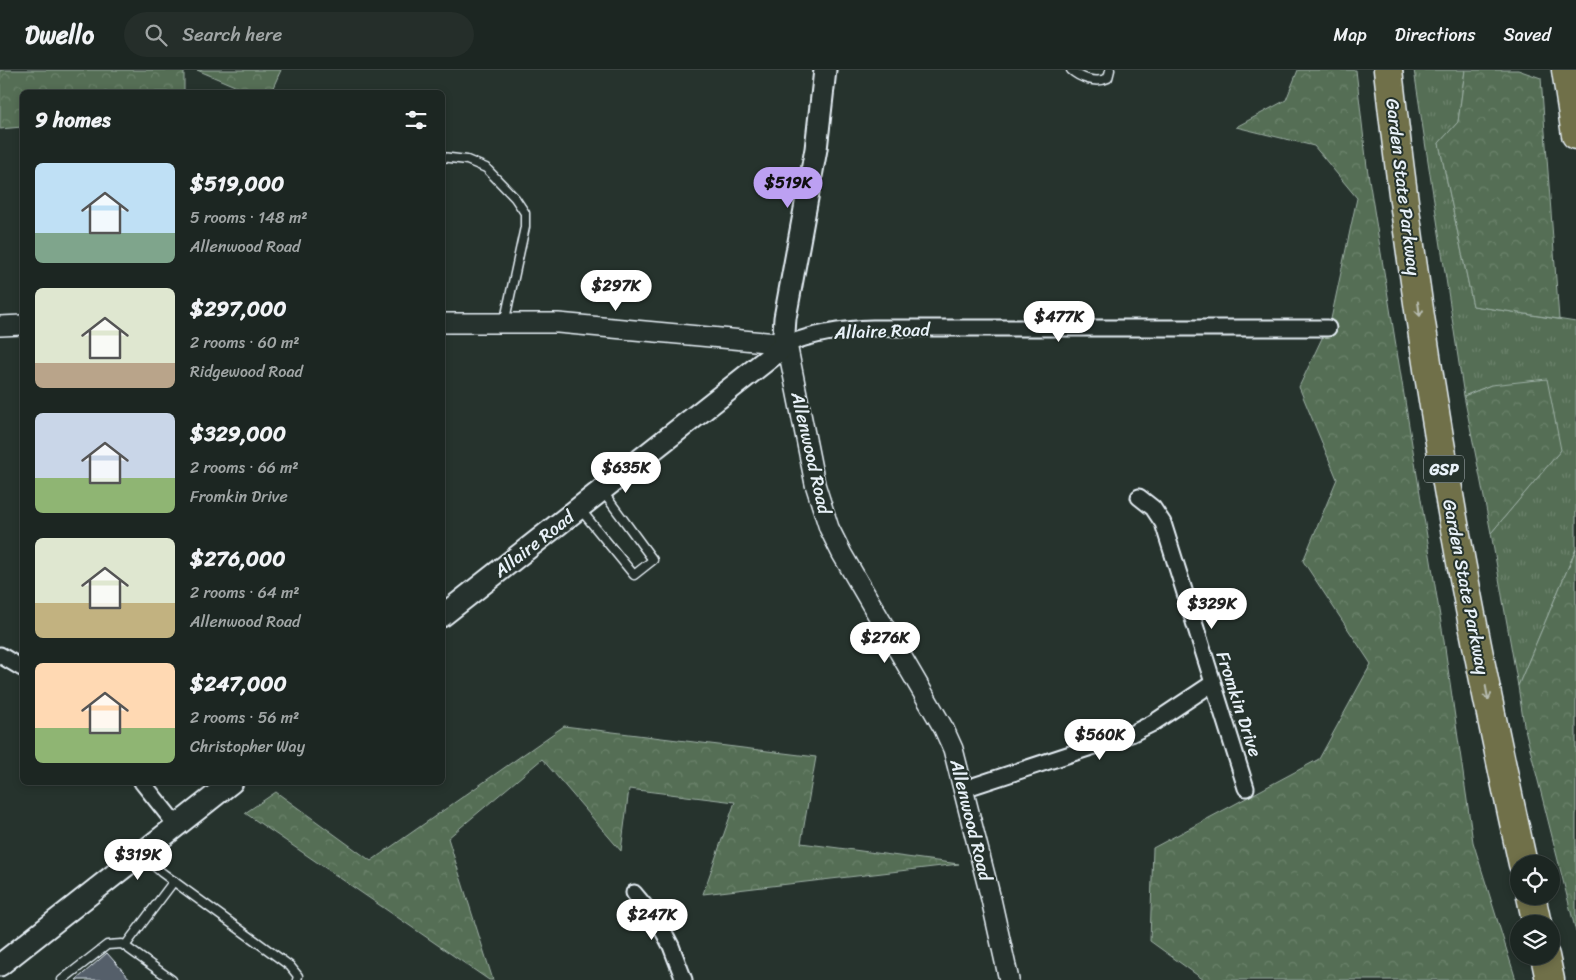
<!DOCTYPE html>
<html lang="en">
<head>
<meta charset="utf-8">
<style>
  :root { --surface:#1c2622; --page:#252e2a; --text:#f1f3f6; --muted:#a0a5a5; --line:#3a4340; --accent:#bca0f2 }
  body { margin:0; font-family:Sriracha,sans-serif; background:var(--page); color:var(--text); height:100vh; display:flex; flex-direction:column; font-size:19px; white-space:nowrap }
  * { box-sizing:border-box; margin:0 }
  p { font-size:16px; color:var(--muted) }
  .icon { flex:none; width:28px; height:28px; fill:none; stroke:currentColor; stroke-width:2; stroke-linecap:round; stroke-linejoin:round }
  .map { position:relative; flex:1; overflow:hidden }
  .panel { position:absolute; left:20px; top:20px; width:425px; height:695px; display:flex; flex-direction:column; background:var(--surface); border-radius:8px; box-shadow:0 2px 8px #0003,0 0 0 1px var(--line) }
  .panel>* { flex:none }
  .fabs { position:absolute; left:1510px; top:785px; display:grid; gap:10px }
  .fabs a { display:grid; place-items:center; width:50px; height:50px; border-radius:50%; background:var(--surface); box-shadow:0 2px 8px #0003,0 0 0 1px var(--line); font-size:25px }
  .price { position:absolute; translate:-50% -42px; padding:0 11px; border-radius:18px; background:#fff; color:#222; font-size:16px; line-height:32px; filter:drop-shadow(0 1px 2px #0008) }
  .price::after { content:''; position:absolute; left:50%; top:30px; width:15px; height:11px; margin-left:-8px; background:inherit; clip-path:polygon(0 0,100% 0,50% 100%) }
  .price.active { background:var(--accent); color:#111 }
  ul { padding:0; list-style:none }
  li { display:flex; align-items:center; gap:15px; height:125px; padding:0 15px }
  li span { display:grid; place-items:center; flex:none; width:140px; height:100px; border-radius:8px; color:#555 }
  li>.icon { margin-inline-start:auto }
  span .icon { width:60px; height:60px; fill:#fffc; stroke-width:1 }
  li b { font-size:21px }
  h2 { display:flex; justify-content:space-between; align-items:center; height:60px; padding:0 15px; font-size:21px }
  header { display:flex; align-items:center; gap:30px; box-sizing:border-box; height:70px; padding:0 25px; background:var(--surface); border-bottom:1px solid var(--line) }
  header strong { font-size:24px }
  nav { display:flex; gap:28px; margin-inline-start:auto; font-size:18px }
  .search { width:350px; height:45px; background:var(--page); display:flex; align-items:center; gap:12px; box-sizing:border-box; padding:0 18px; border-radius:28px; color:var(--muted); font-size:19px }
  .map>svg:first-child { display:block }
  .grass { fill:url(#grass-tufts); stroke:#9eb0a6 }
  .forest { fill:url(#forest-crowns); stroke:#9eb0a6 }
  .building { fill:#555e6b; stroke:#e8f1f8 }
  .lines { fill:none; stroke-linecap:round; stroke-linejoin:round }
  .service-casing { stroke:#e8f1f8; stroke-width:11 }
  .minor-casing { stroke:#e8f1f8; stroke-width:19 }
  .tertiary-casing { stroke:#e8f1f8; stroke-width:22 }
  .secondary-casing { stroke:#e8f1f8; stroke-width:25 }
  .motorway-casing { stroke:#e8f1f8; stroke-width:31 }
  .service { stroke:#26332d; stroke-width:8 }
  .minor { stroke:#26332d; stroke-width:15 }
  .tertiary { stroke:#26332d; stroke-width:19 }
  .secondary { stroke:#26332d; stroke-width:21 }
  .motorway { stroke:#6f704a; stroke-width:28 }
  .oneway { stroke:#b8bdb2 }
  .labels { text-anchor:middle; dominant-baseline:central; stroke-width:4; stroke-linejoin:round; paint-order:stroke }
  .shield { fill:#26332d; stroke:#aeb8bb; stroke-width:1 }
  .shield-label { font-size:16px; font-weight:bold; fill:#e8f1f8 }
  .street-label { font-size:18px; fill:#e8f1f8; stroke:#26332d }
</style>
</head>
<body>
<header>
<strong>Dwello</strong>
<div class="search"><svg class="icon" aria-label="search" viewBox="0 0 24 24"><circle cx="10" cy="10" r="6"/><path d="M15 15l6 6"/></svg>Search here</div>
<nav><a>Map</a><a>Directions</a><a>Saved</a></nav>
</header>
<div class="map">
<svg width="1576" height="910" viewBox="0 0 1576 910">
  <defs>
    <pattern id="grass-tufts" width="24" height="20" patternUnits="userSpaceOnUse" patternTransform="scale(1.25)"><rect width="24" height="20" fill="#546e54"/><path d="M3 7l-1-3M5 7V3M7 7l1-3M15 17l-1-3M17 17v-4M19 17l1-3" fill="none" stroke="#6d836d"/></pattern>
    <pattern id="forest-crowns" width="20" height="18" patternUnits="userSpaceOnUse" patternTransform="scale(1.25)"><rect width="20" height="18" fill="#546e54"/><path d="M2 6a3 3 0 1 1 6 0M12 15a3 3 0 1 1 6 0" fill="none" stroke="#6d836d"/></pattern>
  </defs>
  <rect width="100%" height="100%" fill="#26332d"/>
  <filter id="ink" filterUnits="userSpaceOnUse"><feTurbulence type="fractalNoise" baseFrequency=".02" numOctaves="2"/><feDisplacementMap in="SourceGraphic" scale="10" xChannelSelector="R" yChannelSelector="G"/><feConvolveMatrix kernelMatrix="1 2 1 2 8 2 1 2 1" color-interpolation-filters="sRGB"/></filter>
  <g filter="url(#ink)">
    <path class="grass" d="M 1414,0 L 1465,0 L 1458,52 L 1439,73 L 1473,236 L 1576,252 L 1576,479 L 1518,616 L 1491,463 L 1561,380 L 1491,315 L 1464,326 Z"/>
    <g class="forest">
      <path d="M 0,0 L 184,0 L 184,22 L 22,22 L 22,57 L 0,59 Z"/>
      <path d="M 197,0 L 281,0 L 271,22 L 249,22 Z"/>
      <path d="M 1298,0 L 1356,0 L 1367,97 L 1444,571 L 1473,772 L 1516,910 L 1204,910 L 1150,871 L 1153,778 L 1319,689 L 1371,594 L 1303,491 L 1337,409 L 1299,317 L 1331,249 L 1357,128 L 1314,76 L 1236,57 L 1286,30 Z"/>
      <path d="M 1465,0 L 1518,0 L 1541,8 L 1559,249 L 1473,236 L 1439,73 L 1458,52 Z"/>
      <path d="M 1547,309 L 1561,380 L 1491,463 L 1464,326 L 1491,315 Z"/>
      <path d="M 1576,479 L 1576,862 L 1524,655 L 1518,616 Z"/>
      <path d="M 564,656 L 816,687 L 801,773 L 959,794 L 703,824 L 735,732 L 629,719 L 621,781 L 542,689 L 448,768 L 493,910 L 489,910 L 245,743 L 276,722 L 371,791 Z"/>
    </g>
    <path class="building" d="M 107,883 L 131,910 L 76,910 Z"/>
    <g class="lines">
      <g class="service-casing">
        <g id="service">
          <path d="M 1071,0 C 1080,8 1096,14 1108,8 L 1110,0"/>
          <path d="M 442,87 L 467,90 L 486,98 L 515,128 L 525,143 L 525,157 L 504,254"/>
          <path d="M 580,439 L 634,505 L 653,490 L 603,422"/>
          <path d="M 142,785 L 161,802 L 290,896 L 298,906 L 297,910"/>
          <path d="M 125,876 L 174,811"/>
          <path d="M 62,910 L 107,875 L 122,874 L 172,910"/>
        </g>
      </g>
      <g class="minor-casing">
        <g id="minor">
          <path d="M 787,274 C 815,263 842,259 873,258 L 1328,258"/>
          <path d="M 1139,427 L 1153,438 L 1163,453 L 1246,718"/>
          <path d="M 0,585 L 22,598"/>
          <path d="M 142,712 L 177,756"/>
          <path d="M 964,719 L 1131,664 L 1153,653 L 1213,613"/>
          <path d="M 634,823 L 659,853 L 671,876 L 684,910"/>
        </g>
      </g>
      <g class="tertiary-casing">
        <g id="tertiary">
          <path d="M 442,253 L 558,253 L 787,274 L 815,414 L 829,458 L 842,484 L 944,659 L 953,679 L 991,829 L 1009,910"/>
          <path d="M 0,256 L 22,255"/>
        </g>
      </g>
      <g class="secondary-casing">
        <g id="secondary">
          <path d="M 442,546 L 787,274 L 784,263 L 785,248 L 816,79 L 825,0"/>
          <path d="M 0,895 L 232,712"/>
        </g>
      </g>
      <g class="motorway-casing">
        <g id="motorway">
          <path d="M 1388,0 C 1404,142 1424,284 1449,425 C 1470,548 1496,671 1523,794"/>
          <path d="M 1566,0 L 1576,65"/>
          <path d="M 1531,826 L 1537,854"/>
          <path d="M 1545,886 L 1550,910"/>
        </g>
      </g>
      <use href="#service" class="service"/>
      <use href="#minor" class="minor"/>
      <use href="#tertiary" class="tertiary"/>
      <use href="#secondary" class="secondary"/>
      <use href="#motorway" class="motorway"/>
    </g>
    <defs><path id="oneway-shaft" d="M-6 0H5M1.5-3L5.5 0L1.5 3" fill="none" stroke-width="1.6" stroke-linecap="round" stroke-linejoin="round" transform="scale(1.25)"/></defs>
    <g class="oneway">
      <use href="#oneway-shaft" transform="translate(1419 239) rotate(82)"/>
      <use href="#oneway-shaft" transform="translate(1487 623) rotate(79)"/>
    </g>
  </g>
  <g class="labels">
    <rect class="shield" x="1424" y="385.5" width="40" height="27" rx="4"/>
    <g class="shield-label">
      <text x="1444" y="399">GSP</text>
    </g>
    <g class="street-label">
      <text transform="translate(1403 117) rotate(83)">Garden State Parkway</text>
      <text transform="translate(882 261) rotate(-2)">Allaire Road</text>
      <text transform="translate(811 383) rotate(77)">Allenwood Road</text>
      <text transform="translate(534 474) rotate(-38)">Allaire Road</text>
      <text transform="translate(1466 517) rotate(79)">Garden State Parkway</text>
      <text transform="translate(1239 634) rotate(72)">Fromkin Drive</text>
      <text transform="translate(971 750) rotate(76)">Allenwood Road</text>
    </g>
  </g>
</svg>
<div class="fabs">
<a><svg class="icon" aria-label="locate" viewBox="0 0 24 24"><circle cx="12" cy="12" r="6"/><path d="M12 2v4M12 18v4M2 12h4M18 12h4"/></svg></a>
<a><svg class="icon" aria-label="layers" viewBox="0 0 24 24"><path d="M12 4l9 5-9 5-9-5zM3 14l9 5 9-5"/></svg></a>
</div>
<b class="price active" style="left:788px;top:139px">$519K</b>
<b class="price" style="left:616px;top:242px">$297K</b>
<b class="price" style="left:1059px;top:273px">$477K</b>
<b class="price" style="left:626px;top:424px">$635K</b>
<b class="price" style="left:1212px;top:560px">$329K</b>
<b class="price" style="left:885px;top:594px">$276K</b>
<b class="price" style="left:1100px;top:691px">$560K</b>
<b class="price" style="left:138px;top:811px">$319K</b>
<b class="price" style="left:652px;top:871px">$247K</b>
<section class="panel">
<h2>9 homes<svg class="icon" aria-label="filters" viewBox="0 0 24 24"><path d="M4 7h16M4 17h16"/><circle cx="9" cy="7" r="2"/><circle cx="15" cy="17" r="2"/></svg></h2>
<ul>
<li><span style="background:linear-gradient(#bfe0f5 70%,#7fa58c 0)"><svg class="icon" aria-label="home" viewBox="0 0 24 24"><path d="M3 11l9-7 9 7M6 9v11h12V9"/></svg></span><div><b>$519,000</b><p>5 rooms · 148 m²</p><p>Allenwood Road</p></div></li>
<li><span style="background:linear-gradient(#dfe7d0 75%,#b9a48a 0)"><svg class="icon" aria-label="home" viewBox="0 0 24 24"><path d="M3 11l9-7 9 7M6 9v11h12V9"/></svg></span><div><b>$297,000</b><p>2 rooms · 60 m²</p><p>Ridgewood Road</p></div></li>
<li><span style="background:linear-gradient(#c9d6e8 65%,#8fb573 0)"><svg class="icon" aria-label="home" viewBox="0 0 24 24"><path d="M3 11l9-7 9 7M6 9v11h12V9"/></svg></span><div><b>$329,000</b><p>2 rooms · 66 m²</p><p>Fromkin Drive</p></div></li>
<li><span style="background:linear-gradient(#dfe7d0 65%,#c2b280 0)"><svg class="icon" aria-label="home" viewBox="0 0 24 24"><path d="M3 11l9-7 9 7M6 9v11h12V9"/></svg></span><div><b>$276,000</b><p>2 rooms · 64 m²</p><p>Allenwood Road</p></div></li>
<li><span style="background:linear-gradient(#ffd9b3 65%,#8fb573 0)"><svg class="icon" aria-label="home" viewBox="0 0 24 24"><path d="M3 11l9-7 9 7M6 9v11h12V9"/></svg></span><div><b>$247,000</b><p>2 rooms · 56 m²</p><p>Christopher Way</p></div></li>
</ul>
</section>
</div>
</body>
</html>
